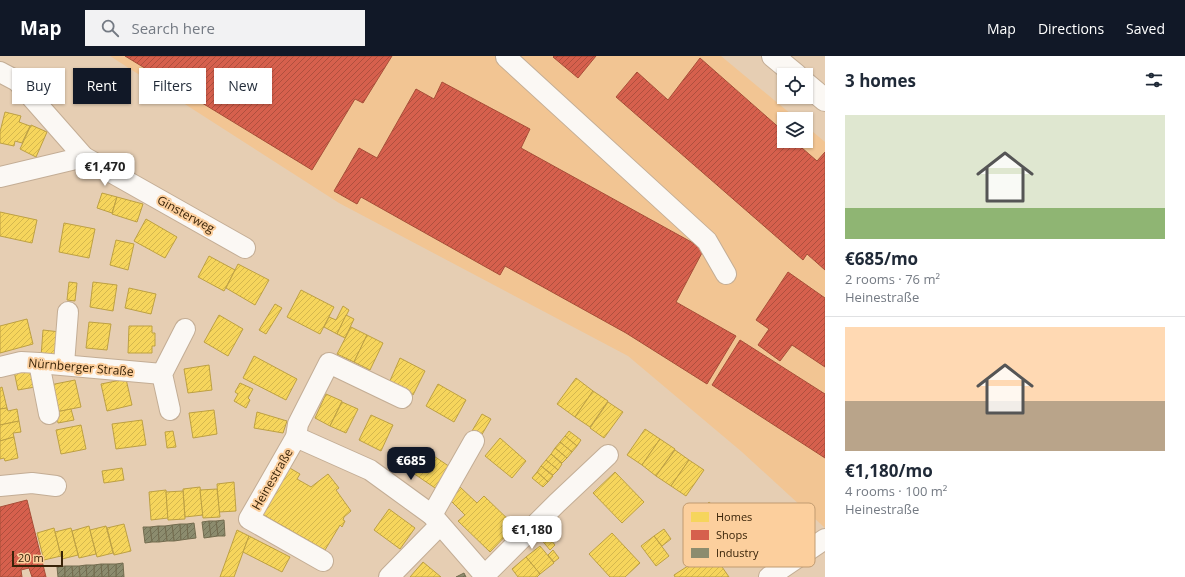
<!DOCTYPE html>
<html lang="en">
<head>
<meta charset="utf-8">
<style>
  :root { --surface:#fff; --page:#f2f2f3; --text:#1f2937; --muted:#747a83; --line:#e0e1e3; --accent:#111827 }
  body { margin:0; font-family:"Open Sans",sans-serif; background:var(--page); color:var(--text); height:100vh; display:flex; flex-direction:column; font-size:15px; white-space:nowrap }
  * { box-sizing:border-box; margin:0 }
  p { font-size:13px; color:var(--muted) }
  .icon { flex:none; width:22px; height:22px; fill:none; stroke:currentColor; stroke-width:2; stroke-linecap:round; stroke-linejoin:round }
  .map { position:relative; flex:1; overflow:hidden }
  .drawer { display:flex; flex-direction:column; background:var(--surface); width:360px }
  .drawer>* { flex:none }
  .banner { position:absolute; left:12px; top:12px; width:380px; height:36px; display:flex; gap:8px }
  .fabs { position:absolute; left:777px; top:12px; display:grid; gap:8px }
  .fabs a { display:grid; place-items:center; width:36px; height:36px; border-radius:0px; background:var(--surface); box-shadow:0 1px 3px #0004; font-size:20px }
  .scale { position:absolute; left:12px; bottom:10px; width:51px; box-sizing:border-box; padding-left:4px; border:2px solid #382308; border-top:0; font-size:11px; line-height:14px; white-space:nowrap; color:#382308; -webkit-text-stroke:3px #fccf9d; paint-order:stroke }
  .price { position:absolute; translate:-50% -34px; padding:0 9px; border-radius:8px; background:#fff; color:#222; font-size:13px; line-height:26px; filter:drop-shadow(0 1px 2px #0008) }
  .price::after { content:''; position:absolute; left:50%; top:24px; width:12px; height:9px; margin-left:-6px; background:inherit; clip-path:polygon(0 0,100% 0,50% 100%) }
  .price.current { background:var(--accent); color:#fff }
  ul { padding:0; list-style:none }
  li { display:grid; align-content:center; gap:8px; height:212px; padding:0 20px }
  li+li { border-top:1px solid var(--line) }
  li span { display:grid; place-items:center; height:124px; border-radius:0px; color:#555 }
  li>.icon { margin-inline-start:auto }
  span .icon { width:72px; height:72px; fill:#fffc; stroke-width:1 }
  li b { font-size:17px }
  h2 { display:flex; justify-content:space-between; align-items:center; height:48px; padding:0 20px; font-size:17px }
  .tag { padding:0 14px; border-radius:0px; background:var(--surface); box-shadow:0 1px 3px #0004; font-size:14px; line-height:36px }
  .tag.current { background:var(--accent); color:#fff }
  header { display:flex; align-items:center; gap:24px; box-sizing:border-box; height:56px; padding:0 20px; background:var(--accent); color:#fff }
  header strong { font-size:19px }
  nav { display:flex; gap:22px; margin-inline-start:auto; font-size:14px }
  .search { width:280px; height:36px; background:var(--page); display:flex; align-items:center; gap:10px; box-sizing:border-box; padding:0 14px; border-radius:0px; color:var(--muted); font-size:15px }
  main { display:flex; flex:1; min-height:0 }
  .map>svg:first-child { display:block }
  .built { fill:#f2c593 }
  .homes { fill:url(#homes-hatch); stroke:#bda043 }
  .shops { fill:url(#shops-hatch); stroke:#a74e38 }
  .industry { fill:url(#industry-hatch); stroke:#736c4f }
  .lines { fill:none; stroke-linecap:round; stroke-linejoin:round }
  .minor-casing { stroke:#c3ad95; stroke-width:22 }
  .major-casing { stroke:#c3ad95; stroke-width:24 }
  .minor { stroke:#fbf8f4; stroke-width:20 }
  .major { stroke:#fbf8f4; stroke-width:22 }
  .labels { text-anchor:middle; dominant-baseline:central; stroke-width:4; stroke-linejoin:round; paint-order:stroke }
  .street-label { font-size:12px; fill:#382308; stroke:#fccf9d }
  .key { fill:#fccf9d; stroke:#c19b70; stroke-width:1 }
  .key-label { font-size:11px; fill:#382308 }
</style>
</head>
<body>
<header>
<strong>Map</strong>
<div class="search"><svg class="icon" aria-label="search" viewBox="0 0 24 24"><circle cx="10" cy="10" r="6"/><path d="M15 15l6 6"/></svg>Search here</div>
<nav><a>Map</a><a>Directions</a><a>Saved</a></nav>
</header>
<main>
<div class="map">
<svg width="825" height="521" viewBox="0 0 825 521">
  <defs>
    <pattern id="homes-hatch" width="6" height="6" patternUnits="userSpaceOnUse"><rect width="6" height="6" fill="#f6d55c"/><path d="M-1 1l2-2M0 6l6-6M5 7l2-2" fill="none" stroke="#d4b74e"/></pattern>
    <pattern id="shops-hatch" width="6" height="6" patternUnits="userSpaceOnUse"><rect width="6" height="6" fill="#d6604d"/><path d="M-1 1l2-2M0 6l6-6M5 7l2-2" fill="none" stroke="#af4f3e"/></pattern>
    <pattern id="industry-hatch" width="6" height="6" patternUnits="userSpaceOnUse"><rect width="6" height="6" fill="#8c8c6e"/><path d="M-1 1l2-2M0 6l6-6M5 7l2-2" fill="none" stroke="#737258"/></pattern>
  </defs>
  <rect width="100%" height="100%" fill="#e6ceb3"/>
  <path class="built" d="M 110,0 L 721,0 L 797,63 L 784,63 L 784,85 L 806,85 L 806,70 L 825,86 L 825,472 L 742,396 L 628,300 L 339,147 Z"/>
  <g class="homes">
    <path d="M 5,56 L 21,60 L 19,66 L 30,70 L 22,87 L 15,85 L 14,90 L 0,87 L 0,76 Z"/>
    <path d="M 31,69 L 47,76 L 36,101 L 20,93 Z"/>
    <path d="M 102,137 L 117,141 L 112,157 L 97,152 Z"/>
    <path d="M 117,141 L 143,148 L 137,166 L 112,158 Z"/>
    <path d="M 0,156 L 37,164 L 32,187 L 0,180 Z"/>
    <path d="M 146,163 L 177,181 L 165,202 L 134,185 Z"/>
    <path d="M 64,167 L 95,173 L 89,202 L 59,196 Z"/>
    <path d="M 116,184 L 134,188 L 128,214 L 110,209 Z"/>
    <path d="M 209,200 L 235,214 L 224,235 L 198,221 Z"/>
    <path d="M 238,208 L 269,224 L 255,249 L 226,232 Z"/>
    <path d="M 69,226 L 77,227 L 75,245 L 67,244 Z"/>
    <path d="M 93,226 L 117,229 L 113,255 L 90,251 Z"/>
    <path d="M 129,232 L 156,238 L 151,258 L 125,252 Z"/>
    <path d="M 301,234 L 334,251 L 320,278 L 287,261 Z"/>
    <path d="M 275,248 L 282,252 L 266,278 L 259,274 Z"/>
    <path d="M 343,250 L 349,254 L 337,278 L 324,271 L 329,261 L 336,264 Z"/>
    <path d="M 219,259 L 243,273 L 228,300 L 204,286 Z"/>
    <path d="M 346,259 L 354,263 L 345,282 L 337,278 Z"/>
    <path d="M 27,263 L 33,288 L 0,297 L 0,270 Z"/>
    <path d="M 89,266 L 111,268 L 107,294 L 86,292 Z"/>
    <path d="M 129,270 L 152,270 L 152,277 L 155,277 L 155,290 L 152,290 L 152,297 L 128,297 Z"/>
    <path d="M 351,271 L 367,279 L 354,306 L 337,298 Z"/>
    <path d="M 43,274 L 60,276 L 58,303 L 41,301 Z"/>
    <path d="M 367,279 L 383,287 L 370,314 L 354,306 Z"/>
    <path d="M 254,300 L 297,323 L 286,344 L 243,322 Z"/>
    <path d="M 400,302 L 425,315 L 413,339 L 389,327 Z"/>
    <path d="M 209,309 L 212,334 L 188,337 L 184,313 Z"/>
    <path d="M 31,312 L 35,331 L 18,334 L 14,315 Z"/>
    <path d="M 576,322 L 593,335 L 575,361 L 557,348 Z"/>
    <path d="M 126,323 L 132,349 L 107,355 L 101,328 Z"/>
    <path d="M 75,324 L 81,351 L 56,356 L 50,329 Z"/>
    <path d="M 240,327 L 253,333 L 248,342 L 250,344 L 246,352 L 234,345 L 238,338 L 235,336 Z"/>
    <path d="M 438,328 L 466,344 L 454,366 L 426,350 Z"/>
    <path d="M 2,331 L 7,352 L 0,353 L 0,332 Z"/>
    <path d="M 593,335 L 608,345 L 590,371 L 575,361 Z"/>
    <path d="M 326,338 L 342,345 L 330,370 L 315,362 Z"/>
    <path d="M 342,346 L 358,353 L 346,377 L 330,370 Z"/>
    <path d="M 608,346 L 623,356 L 604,382 L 590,372 Z"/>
    <path d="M 7,352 L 8,355 L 17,353 L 19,365 L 0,369 L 0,353 Z"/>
    <path d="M 71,353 L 74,364 L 58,367 L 56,356 Z"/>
    <path d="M 214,354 L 217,378 L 193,382 L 189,357 Z"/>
    <path d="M 257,356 L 287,365 L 283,377 L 254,372 Z"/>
    <path d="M 482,358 L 491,363 L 481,380 L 472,375 Z"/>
    <path d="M 371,359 L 393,369 L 381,395 L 359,384 Z"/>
    <path d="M 142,364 L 146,389 L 116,393 L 112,368 Z"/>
    <path d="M 19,365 L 21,376 L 13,377 L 14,381 L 0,385 L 0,369 Z"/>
    <path d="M 81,369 L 86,393 L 61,398 L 56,374 Z"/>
    <path d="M 645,373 L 660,383 L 642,409 L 627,399 Z"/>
    <path d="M 173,375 L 176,391 L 167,392 L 165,376 Z"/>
    <path d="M 569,375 L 581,384 L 577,390 L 565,380 Z"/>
    <path d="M 565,380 L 577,390 L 572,396 L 560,386 Z"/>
    <path d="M 14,381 L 18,402 L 5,405 L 4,402 L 0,403 L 0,385 Z"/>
    <path d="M 500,382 L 526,405 L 512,422 L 485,400 Z"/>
    <path d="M 660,383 L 675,393 L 656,420 L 642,409 Z"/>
    <path d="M 560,386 L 572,396 L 567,402 L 555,392 Z"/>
    <path d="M 555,392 L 567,402 L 562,407 L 551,398 Z"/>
    <path d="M 425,394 L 453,413 L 438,434 L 410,415 Z"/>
    <path d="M 675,394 L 689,404 L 671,430 L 656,420 Z"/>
    <path d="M 551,398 L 562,408 L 558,414 L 546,404 Z"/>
    <path d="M 546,404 L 558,414 L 553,419 L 541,410 Z"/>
    <path d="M 689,404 L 704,414 L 686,440 L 671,430 Z"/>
    <path d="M 541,410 L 553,420 L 548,426 L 537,416 Z"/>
    <path d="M 288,411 L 300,418 L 297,423 L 311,431 L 328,418 L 339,432 L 336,434 L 351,455 L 344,461 L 343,464 L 345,465 L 342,471 L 340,469 L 325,494 L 262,458 Z"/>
    <path d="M 122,412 L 124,424 L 104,427 L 102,415 Z"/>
    <path d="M 537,416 L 548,426 L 543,431 L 532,422 Z"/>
    <path d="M 615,416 L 644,446 L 622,467 L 593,437 Z"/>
    <path d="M 234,426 L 236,455 L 219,456 L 217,428 Z"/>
    <path d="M 200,431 L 203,459 L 185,461 L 183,433 Z"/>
    <path d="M 460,431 L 477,447 L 484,440 L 515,470 L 490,496 L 458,465 L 465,459 L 451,445 Z"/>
    <path d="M 217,433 L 220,461 L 203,462 L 200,434 Z"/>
    <path d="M 166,434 L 168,462 L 151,464 L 149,436 Z"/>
    <path d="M 183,435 L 185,463 L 168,464 L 166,436 Z"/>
    <path d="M 709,446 L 718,454 L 710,463 L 701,454 Z"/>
    <path d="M 389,453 L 415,472 L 400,493 L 374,474 Z"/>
    <path d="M 124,468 L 131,495 L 114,499 L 107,472 Z"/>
    <path d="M 89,470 L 96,498 L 79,502 L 72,475 Z"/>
    <path d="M 106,470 L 113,497 L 97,501 L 90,474 Z"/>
    <path d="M 54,472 L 61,500 L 44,504 L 37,477 Z"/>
    <path d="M 71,472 L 78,499 L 62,503 L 55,476 Z"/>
    <path d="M 664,473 L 671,483 L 662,490 L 654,480 Z"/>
    <path d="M 237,474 L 249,480 L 234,521 L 220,521 Z"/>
    <path d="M 612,477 L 640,507 L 625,521 L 610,521 L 589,498 Z"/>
    <path d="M 546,478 L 555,489 L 550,494 L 540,482 Z"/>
    <path d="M 249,480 L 290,501 L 282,516 L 243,496 Z"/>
    <path d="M 654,480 L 669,500 L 656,510 L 641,490 Z"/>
    <path d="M 540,490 L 554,507 L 540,518 L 526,501 Z"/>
    <path d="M 553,494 L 559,502 L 554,506 L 548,499 Z"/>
    <path d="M 711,495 L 729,521 L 675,521 L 674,519 Z"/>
    <path d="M 526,501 L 540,518 L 537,521 L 518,521 L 512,513 Z"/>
    <path d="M 423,506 L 441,521 L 410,521 Z"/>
  </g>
  <g class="shops">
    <path d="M 125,0 L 392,0 L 363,47 L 355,43 L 312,114 Z"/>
    <path d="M 554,0 L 596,0 L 578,22 L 553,1 Z"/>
    <path d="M 700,2 L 784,76 L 784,85 L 794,85 L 817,105 L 825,96 L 825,214 L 807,198 L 803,204 L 616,41 L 637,16 L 668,44 Z"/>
    <path d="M 442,26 L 530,73 L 521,92 L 704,193 L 676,246 L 736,280 L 707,328 L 626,277 L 505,210 L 500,219 L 361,141 L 357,148 L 334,135 L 359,92 L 377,102 L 416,33 L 434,43 Z"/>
    <path d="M 788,216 L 825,242 L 825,311 L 792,289 L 780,305 L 758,289 L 769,273 L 756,264 Z"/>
    <path d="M 740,284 L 825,338 L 825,402 L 712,329 Z"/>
    <path d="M 27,444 L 46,521 L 32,521 L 29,512 L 21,514 L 22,521 L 0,521 L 0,451 Z"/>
  </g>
  <g class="industry">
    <path d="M 224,464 L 225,480 L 218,480 L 216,465 Z"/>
    <path d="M 209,465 L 211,481 L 204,482 L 202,466 Z"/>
    <path d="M 209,465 L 216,465 L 218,480 L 211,481 Z"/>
    <path d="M 194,467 L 196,482 L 188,483 L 187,468 Z"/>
    <path d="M 180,468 L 181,484 L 174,485 L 172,469 Z"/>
    <path d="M 180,468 L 187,468 L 188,483 L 181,484 Z"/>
    <path d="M 172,469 L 174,485 L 167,485 L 165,470 Z"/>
    <path d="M 158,470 L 165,470 L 167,485 L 159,486 Z"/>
    <path d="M 158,470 L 159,486 L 152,486 L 150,471 Z"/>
    <path d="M 143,471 L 150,471 L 152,486 L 145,487 Z"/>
    <path d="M 123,507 L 124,521 L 116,521 L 116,508 Z"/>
    <path d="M 101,508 L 108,508 L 109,521 L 102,521 Z"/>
    <path d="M 101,508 L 102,521 L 94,521 L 94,509 Z"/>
    <path d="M 108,508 L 116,508 L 116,521 L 109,521 Z"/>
    <path d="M 86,509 L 87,521 L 80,521 L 79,510 Z"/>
    <path d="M 86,509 L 94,509 L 94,521 L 87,521 Z"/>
    <path d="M 65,510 L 65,521 L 58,521 L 57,511 Z"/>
    <path d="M 65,510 L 72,510 L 73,521 L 65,521 Z"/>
    <path d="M 72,510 L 79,510 L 80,521 L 73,521 Z"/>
    <path d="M 464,517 L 466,521 L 456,521 Z"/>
  </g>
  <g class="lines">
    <g class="minor-casing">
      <g id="minor">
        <path d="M 507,0 L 506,1 L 707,185 L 726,218"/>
        <path d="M 0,16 L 17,25 L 84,101 L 245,192"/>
        <path d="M 0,121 L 84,101"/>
        <path d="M 39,307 L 49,358"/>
        <path d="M 64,308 L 68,256"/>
        <path d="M 0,311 L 21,306 L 39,307 L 162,318"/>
        <path d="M 170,354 L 162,318 L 185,273"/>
        <path d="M 296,381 L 370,414 L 432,459 L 486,521"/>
        <path d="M 0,430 L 32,427 L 56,430"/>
        <path d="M 432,459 L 474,385"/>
        <path d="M 323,505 L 249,463 L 296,381 L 298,368 L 329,307 L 402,342"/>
        <path d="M 485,519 L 557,447 L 608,399"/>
        <path d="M 389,521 L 440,469"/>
        <path d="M 769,521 L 825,483"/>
      </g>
    </g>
    <g class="major-casing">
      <g id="major">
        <path d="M 773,0 L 796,19"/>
        <path d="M 806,28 L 825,44"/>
      </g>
    </g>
    <use href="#minor" class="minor"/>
    <use href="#major" class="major"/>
  </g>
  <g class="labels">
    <g class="street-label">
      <text transform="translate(186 158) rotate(29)">Ginsterweg</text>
      <text transform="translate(81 311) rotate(5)">Nürnberger Straße</text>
      <text transform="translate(272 423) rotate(-60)">Heinestraße</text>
    </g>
  </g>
  <rect x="683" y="447" width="132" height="64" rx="6" class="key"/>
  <rect x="691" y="456" width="18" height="10" fill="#f6d55c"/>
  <rect x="691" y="474" width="18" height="10" fill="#d6604d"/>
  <rect x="691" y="492" width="18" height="10" fill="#8c8c6e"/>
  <g class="key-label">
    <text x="716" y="465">Homes</text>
    <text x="716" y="483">Shops</text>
    <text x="716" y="501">Industry</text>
  </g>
</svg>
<div class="fabs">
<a><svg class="icon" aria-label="locate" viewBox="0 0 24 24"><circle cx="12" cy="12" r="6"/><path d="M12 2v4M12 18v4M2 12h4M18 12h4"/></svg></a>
<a><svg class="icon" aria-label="layers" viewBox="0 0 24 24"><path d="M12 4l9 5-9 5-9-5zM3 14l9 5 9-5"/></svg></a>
</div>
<div class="scale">20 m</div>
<b class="price" style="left:105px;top:131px">€1,470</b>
<b class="price current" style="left:411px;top:425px">€685</b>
<b class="price" style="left:532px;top:494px">€1,180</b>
<div class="banner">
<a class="tag">Buy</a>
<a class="tag current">Rent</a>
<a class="tag">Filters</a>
<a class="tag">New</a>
</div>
</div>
<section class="drawer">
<h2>3 homes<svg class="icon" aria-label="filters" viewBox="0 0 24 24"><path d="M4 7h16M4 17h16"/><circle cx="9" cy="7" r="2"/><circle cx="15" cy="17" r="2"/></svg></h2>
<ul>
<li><span style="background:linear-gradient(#dfe7d0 75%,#8fb573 0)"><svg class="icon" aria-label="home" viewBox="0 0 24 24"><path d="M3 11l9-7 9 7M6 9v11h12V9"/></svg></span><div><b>€685/mo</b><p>2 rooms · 76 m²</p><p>Heinestraße</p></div></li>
<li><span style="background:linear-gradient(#ffd9b3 60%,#b9a48a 0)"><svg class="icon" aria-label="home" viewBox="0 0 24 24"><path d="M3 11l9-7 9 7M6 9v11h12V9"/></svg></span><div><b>€1,180/mo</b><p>4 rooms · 100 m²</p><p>Heinestraße</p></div></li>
</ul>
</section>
</main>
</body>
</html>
